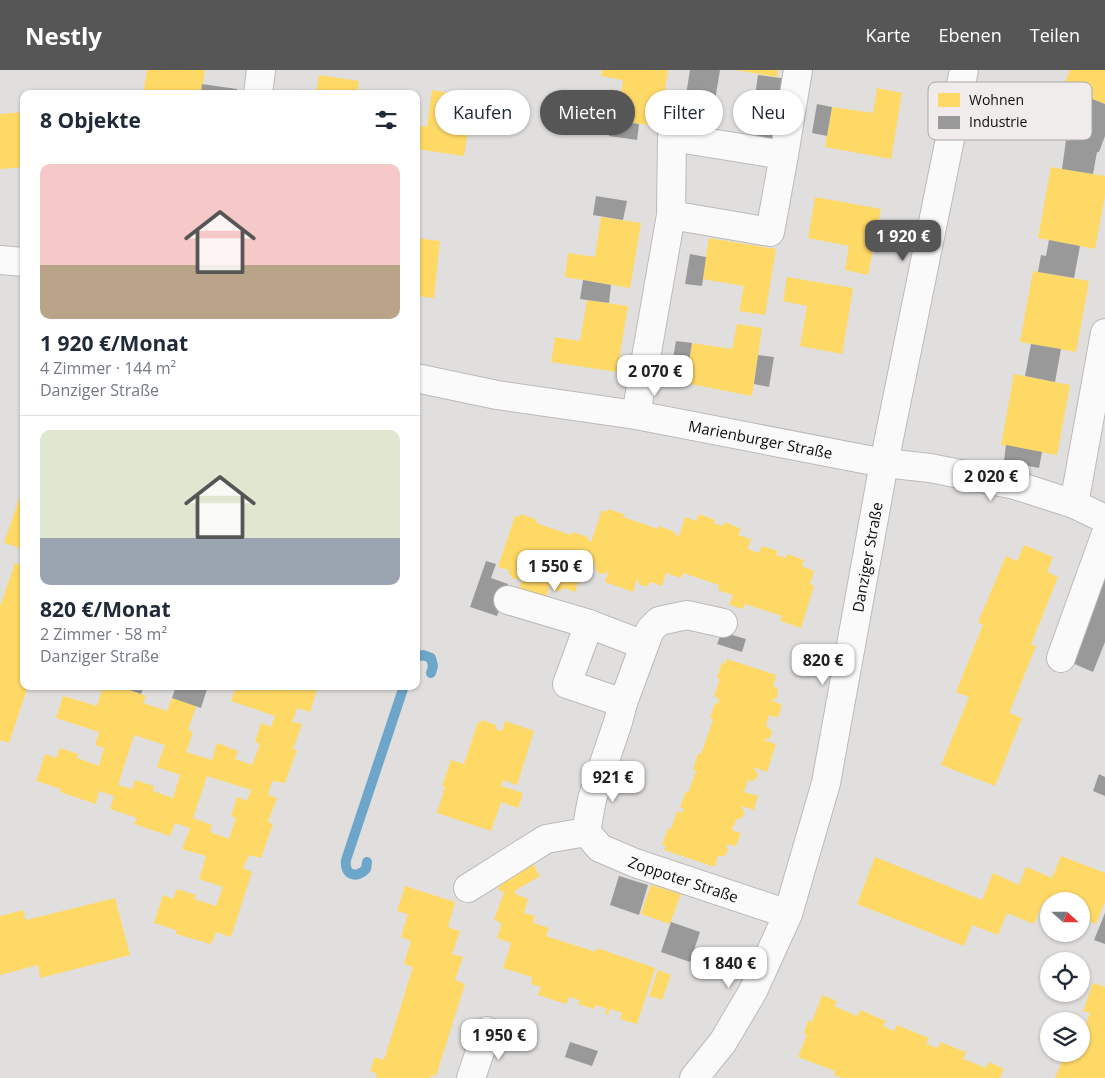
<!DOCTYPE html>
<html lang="de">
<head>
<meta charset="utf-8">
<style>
  :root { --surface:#fff; --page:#f2f2f3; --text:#1f2937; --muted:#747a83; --line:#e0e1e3; --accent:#575656 }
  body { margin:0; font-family:"Open Sans",sans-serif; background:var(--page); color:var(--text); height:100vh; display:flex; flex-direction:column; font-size:19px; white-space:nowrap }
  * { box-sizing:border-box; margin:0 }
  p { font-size:16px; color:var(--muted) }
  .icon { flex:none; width:28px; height:28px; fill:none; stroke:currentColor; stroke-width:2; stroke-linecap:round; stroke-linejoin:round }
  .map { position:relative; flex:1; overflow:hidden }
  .drawer { position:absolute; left:20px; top:20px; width:400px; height:600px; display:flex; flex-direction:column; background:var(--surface); border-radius:10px; box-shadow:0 1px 4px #0004 }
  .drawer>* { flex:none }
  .top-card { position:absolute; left:435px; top:20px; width:475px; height:45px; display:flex; gap:10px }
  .needle { width:32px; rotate:111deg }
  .tools { position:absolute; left:1040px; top:822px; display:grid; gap:10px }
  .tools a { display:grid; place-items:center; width:50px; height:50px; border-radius:50%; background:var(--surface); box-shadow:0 1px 4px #0004; font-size:25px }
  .price { position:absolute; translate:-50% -42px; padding:0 11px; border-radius:10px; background:#fff; color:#222; font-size:16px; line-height:32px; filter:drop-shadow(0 1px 2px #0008) }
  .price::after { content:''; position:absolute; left:50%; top:30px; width:15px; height:11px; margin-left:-8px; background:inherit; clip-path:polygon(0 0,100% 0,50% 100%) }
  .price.on { background:var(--accent); color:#fff }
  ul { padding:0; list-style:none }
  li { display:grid; align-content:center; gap:10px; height:265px; padding:0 20px }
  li+li { border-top:1px solid var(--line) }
  li span { display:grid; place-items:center; height:155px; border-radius:10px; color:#555 }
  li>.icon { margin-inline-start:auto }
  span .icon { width:90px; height:90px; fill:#fffc; stroke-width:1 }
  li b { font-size:21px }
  h2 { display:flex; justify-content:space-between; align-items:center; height:60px; padding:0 20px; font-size:21px }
  .pill { padding:0 18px; border-radius:22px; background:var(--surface); box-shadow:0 1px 4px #0004; font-size:18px; line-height:45px }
  .pill.on { background:var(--accent); color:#fff }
  header { display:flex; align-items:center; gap:30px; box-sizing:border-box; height:70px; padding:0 25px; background:var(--accent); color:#fff }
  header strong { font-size:24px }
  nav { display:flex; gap:28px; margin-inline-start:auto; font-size:18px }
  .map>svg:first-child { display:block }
  .homes { fill:#ffd966; fill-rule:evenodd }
  .industry { fill:#999 }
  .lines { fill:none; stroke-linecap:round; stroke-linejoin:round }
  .stream { stroke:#6ea6c9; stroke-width:10 }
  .minor-casing { stroke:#bcbab9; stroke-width:30 }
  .minor { stroke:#fafafa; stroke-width:28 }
  .labels { text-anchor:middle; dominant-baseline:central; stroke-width:5; stroke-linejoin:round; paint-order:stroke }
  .street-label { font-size:15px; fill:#0d0c0c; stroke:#efeceb }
  .key { fill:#efeceb; stroke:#aba9a8; stroke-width:1 }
  .key-label { font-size:14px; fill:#0d0c0c }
</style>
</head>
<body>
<header>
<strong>Nestly</strong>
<nav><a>Karte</a><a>Ebenen</a><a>Teilen</a></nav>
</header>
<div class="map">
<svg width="1105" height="1008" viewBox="0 0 1105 1008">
  <rect width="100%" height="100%" fill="#e1dfde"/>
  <g class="homes">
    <path d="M 147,0 L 205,0 L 201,24 L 143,24 Z"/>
    <path d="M 602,0 L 668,0 L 659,57 L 617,50 L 623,10 L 601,6 Z"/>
    <path d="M 735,0 L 778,0 L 777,7 Z"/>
    <path d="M 1070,0 L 1105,0 L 1105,34 L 1063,17 Z"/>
    <path d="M 319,5 L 359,11 L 357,24 L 316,24 Z"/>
    <path d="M 877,18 L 902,23 L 891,89 L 825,77 L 832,37 L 873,43 Z"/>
    <path d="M 432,20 L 473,27 L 464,86 L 416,79 L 416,55 L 427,57 Z"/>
    <path d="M 24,42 L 24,97 L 0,99 L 0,44 Z"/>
    <path d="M 1051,97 L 1105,106 L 1105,126 L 1095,179 L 1038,168 Z"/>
    <path d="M 815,127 L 881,139 L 868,205 L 845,200 L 849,176 L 808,168 Z"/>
    <path d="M 601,147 L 641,153 L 630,218 L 565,207 L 568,183 L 595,187 Z"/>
    <path d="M 416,168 L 440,171 L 434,228 L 416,226 Z"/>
    <path d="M 709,168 L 776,179 L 765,245 L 739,241 L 744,216 L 702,209 Z"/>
    <path d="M 1033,201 L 1089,211 L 1076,282 L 1020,272 Z"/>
    <path d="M 787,207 L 853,218 L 842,284 L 800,276 L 807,236 L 783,231 Z"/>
    <path d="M 587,230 L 628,236 L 617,302 L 551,292 L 555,267 L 580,271 Z"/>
    <path d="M 737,254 L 762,258 L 752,326 L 685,313 L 692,273 L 732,279 Z"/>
    <path d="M 1014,304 L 1070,315 L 1057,385 L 1001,375 Z"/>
    <path d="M 24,415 L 24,479 L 4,473 Z"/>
    <path d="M 608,439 L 624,444 L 623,447 L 658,459 L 659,456 L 675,462 L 674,464 L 679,466 L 685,447 L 696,451 L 699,444 L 715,450 L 714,453 L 719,455 L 723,456 L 725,452 L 741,459 L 738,465 L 751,469 L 748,479 L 759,483 L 762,476 L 778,481 L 776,485 L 786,488 L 787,484 L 804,490 L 802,496 L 814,501 L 810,514 L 814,516 L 801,558 L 780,551 L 782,546 L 745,534 L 743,539 L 729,535 L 733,525 L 718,520 L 719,515 L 683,503 L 681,508 L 666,503 L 662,516 L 651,512 L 647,516 L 642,516 L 638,512 L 637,508 L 633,522 L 605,512 L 609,499 L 606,503 L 599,504 L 595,498 L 596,495 L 585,491 L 575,522 L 564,518 L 559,521 L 555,521 L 551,517 L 550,514 L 546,527 L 519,519 L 523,505 L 518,509 L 513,509 L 509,503 L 509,500 L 498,497 L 515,446 L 519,447 L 521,444 L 537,450 L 536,453 L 571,465 L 572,462 L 588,467 L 588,470 L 591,472 L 602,440 L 606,442 Z"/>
    <path d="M 1024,475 L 1053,487 L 1047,502 L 1058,507 L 1031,574 L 1036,576 L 1009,643 L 1022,648 L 995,716 L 941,695 L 969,627 L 956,622 L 983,555 L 978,552 L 1006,486 L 1017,491 Z"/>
    <path d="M 15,493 L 24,496 L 24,616 L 28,616 L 9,673 L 0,670 L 0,537 Z"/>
    <path d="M 727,589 L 776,605 L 773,616 L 777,618 L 778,624 L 776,629 L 770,630 L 782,635 L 778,648 L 769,645 L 766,656 L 771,660 L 772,663 L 770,668 L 763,670 L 776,674 L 767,702 L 753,697 L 758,704 L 757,708 L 753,711 L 748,710 L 744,722 L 758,726 L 754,740 L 741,736 L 744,742 L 743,747 L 736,750 L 732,760 L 741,763 L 736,776 L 726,774 L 728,780 L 727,783 L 724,786 L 718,786 L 715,797 L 664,780 L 666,776 L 662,775 L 668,758 L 671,759 L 677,741 L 682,743 L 684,739 L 680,737 L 686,721 L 688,723 L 696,701 L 693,700 L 698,683 L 701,684 L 713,650 L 710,648 L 715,633 L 718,634 L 719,629 L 714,626 L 720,609 L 717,608 L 722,592 L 725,594 Z"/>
    <path d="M 103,616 L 118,616 L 146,626 L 143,633 L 167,641 L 172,628 L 196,636 L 188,660 L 193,662 L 186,682 L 212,690 L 217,673 L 238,681 L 235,689 L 252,695 L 260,674 L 255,672 L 261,653 L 271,657 L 275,646 L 231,631 L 236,616 L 262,616 L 276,621 L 278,616 L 318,616 L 310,642 L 297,638 L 292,652 L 302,654 L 293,679 L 297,680 L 285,713 L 272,711 L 268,725 L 277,728 L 268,752 L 273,754 L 261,788 L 249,785 L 243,798 L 252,802 L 231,867 L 216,862 L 211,874 L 176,864 L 176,860 L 154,853 L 163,825 L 173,829 L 177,819 L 196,825 L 194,829 L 216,836 L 223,817 L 199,809 L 206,786 L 182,779 L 190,758 L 175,753 L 170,766 L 134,754 L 137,748 L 110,739 L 114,726 L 99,721 L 96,734 L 60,722 L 61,719 L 36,711 L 45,684 L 56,688 L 60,678 L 78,684 L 77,688 L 99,696 L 104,678 L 95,675 L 99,662 L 56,648 L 63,626 L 97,636 ZM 134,665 L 165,675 L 157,697 L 180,705 L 173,728 L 153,721 L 154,716 L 135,710 L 132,719 L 118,715 ZM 207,706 L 251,720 L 247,731 L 237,727 L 231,746 L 236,748 L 229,769 L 210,762 L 212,755 L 193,748 Z"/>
    <path d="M 482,650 L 496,655 L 495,659 L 502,661 L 505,651 L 534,661 L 517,715 L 503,710 L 501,716 L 523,723 L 518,738 L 501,732 L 491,761 L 437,743 L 445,717 L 442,716 L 451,690 L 464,694 L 478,652 L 480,653 Z"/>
    <path d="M 1061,786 L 1105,803 L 1105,832 L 1096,854 L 1081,848 L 1081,831 L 1049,831 L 1049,835 L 1043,833 L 1034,854 L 1007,843 L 998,865 L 972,855 L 964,876 L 857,834 L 875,787 L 982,830 L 993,803 L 1019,815 L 1026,797 L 1052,808 Z"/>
    <path d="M 532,792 L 540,806 L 516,820 L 515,824 L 528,829 L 524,843 L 535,846 L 533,853 L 549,858 L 546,866 L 596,882 L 597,878 L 655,898 L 637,954 L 620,949 L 622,943 L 610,939 L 608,945 L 605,943 L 607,939 L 596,935 L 594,939 L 578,934 L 580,930 L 569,927 L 566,934 L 538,925 L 541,917 L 531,914 L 532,907 L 503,898 L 511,873 L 497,868 L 501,856 L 500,852 L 494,850 L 504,822 L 498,820 L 501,809 Z"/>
    <path d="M 651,815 L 681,824 L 670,854 L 641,844 Z"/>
    <path d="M 405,816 L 455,832 L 448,857 L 460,861 L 452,884 L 463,887 L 455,910 L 465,914 L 436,1006 L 431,1005 L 430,1008 L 376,1008 L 377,1004 L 370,1001 L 375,987 L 384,990 L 413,897 L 404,894 L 411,871 L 401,867 L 408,844 L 397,841 Z"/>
    <path d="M 115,828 L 130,885 L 40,908 L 38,895 L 0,905 L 0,846 L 23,840 L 26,850 Z"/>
    <path d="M 658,900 L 671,905 L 662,930 L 649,926 Z"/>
    <path d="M 1093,913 L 1105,917 L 1105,1008 L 1055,1008 L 1063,989 L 1071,991 L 1074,984 L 1081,984 L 1081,961 L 1083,962 L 1090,943 L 1083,941 Z"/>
    <path d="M 822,925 L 837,931 L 834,936 L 857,946 L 860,940 L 886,951 L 883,956 L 894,961 L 897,955 L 929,968 L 926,974 L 938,978 L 940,972 L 966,982 L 963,989 L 986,998 L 989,992 L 1004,999 L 1000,1008 L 842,1008 L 834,1005 L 835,1001 L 798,987 L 807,965 L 804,964 L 808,950 L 812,952 Z"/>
  </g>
  <g class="industry">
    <path d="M 690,0 L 720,0 L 710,61 L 681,56 Z"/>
    <path d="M 758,5 L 788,9 L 778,72 L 749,67 Z"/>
    <path d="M 202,14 L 237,19 L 236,24 L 201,24 Z"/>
    <path d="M 1087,27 L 1105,34 L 1105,66 L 1099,82 L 1097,82 L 1093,104 L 1062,99 L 1066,70 L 1069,71 Z"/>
    <path d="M 817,34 L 832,37 L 827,66 L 812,63 Z"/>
    <path d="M 611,50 L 639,54 L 637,70 L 609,66 Z"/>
    <path d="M 596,126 L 627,131 L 623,150 L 593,145 Z"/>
    <path d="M 1049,170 L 1080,176 L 1074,208 L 1038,202 L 1041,185 L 1046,186 Z"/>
    <path d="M 690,184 L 706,187 L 702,216 L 685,214 Z"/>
    <path d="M 583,210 L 611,215 L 609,233 L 580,229 Z"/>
    <path d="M 676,271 L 692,273 L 687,303 L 671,300 Z"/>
    <path d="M 1031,274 L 1061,279 L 1055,312 L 1025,306 Z"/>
    <path d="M 758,285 L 774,287 L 769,317 L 754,314 Z"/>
    <path d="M 1006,375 L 1042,382 L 1039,398 L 1004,391 Z"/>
    <path d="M 486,491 L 496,494 L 491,508 L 508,514 L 497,546 L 470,537 Z"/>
    <path d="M 1105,504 L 1105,572 L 1093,602 L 1070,592 Z"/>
    <path d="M 722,562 L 746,569 L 742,582 L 717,574 Z"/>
    <path d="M 119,616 L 144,616 L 141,624 Z"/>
    <path d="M 176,616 L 208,616 L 201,638 L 172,628 Z"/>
    <path d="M 1099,704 L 1105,707 L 1105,726 L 1093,721 Z"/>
    <path d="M 619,806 L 648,815 L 639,845 L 610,835 Z"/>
    <path d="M 1105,843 L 1105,874 L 1094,870 Z"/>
    <path d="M 671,852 L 700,862 L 690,892 L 661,882 Z"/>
    <path d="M 570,972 L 598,981 L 592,996 L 565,987 Z"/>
  </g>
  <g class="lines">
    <g class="stream">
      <path d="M 416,587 L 423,585 L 431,588 L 433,596 L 431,603"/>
      <path d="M 367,792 L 366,799 C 356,809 344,805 346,790 L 404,616"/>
    </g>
    <g class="minor-casing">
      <g id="minor">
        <path d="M 258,24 L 261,0"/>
        <path d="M 784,85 L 798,0"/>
        <path d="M 0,190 L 24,192"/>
        <path id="s1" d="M 416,308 L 497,325 L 636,345 L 884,393 L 930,398 L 1015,415 L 1074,434 L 1105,449"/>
        <path d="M 636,345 L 671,145 L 770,162 L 784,85 L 672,67 L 671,145"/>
        <path d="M 1074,434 L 1105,263"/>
        <path d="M 508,530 L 589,554"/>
        <path id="s2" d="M 723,553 L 687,545 L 659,551 L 650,560 L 623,633 L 618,652 L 592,729 L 586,762 L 600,778 L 635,793 L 788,844"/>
        <path d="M 1061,588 L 1105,466"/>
        <path d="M 623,633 L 567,614 L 589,554 L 644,575"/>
        <path d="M 468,818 L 546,769 L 586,762"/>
        <path d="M 471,1008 L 487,961"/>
        <path id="s3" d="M 694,1008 L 723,972 L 753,921 L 788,844 L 826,713 L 884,393 L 964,0"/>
      </g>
    </g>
    <use href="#minor" class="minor"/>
  </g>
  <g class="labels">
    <g class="street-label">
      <text stroke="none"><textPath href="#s1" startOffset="350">Marienburger Straße</textPath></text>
      <text stroke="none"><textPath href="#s3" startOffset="556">Danziger Straße</textPath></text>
      <text stroke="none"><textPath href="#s2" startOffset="401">Zoppoter Straße</textPath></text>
    </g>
  </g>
  <rect x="928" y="12" width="164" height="58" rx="8" class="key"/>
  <rect x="938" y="23" width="22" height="14" fill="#ffd966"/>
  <rect x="938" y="46" width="22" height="13" fill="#999"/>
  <g class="key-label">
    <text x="969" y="35">Wohnen</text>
    <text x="969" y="57">Industrie</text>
  </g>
</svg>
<div class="tools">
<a><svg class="needle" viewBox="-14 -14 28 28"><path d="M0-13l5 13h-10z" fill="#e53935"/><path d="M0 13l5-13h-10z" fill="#747a83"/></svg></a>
<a><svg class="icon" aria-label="locate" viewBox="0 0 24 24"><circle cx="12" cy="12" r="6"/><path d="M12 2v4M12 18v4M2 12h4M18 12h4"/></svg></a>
<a><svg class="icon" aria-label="layers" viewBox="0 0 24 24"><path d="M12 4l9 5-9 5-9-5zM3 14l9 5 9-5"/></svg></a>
</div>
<b class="price on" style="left:903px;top:192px">1 920 €</b>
<b class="price" style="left:655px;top:327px">2 070 €</b>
<b class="price" style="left:991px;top:432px">2 020 €</b>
<b class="price" style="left:555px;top:522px">1 550 €</b>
<b class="price" style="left:823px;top:616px">820 €</b>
<b class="price" style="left:613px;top:733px">921 €</b>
<b class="price" style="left:729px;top:919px">1 840 €</b>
<b class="price" style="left:499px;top:991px">1 950 €</b>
<div class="top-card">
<a class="pill">Kaufen</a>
<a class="pill on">Mieten</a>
<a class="pill">Filter</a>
<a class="pill">Neu</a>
</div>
<section class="drawer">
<h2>8 Objekte<svg class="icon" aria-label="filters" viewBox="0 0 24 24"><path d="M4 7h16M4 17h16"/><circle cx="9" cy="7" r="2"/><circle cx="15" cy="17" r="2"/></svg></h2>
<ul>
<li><span style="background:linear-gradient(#f6c9c9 65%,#b9a48a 0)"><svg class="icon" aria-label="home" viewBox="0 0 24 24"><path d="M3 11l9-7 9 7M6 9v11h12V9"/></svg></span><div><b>1 920 €/Monat</b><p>4 Zimmer · 144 m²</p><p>Danziger Straße</p></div></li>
<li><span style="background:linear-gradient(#dfe7d0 70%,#9aa5b1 0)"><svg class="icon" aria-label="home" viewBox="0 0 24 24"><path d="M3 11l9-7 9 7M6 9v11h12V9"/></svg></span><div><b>820 €/Monat</b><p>2 Zimmer · 58 m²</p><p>Danziger Straße</p></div></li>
</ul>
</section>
</div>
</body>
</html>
